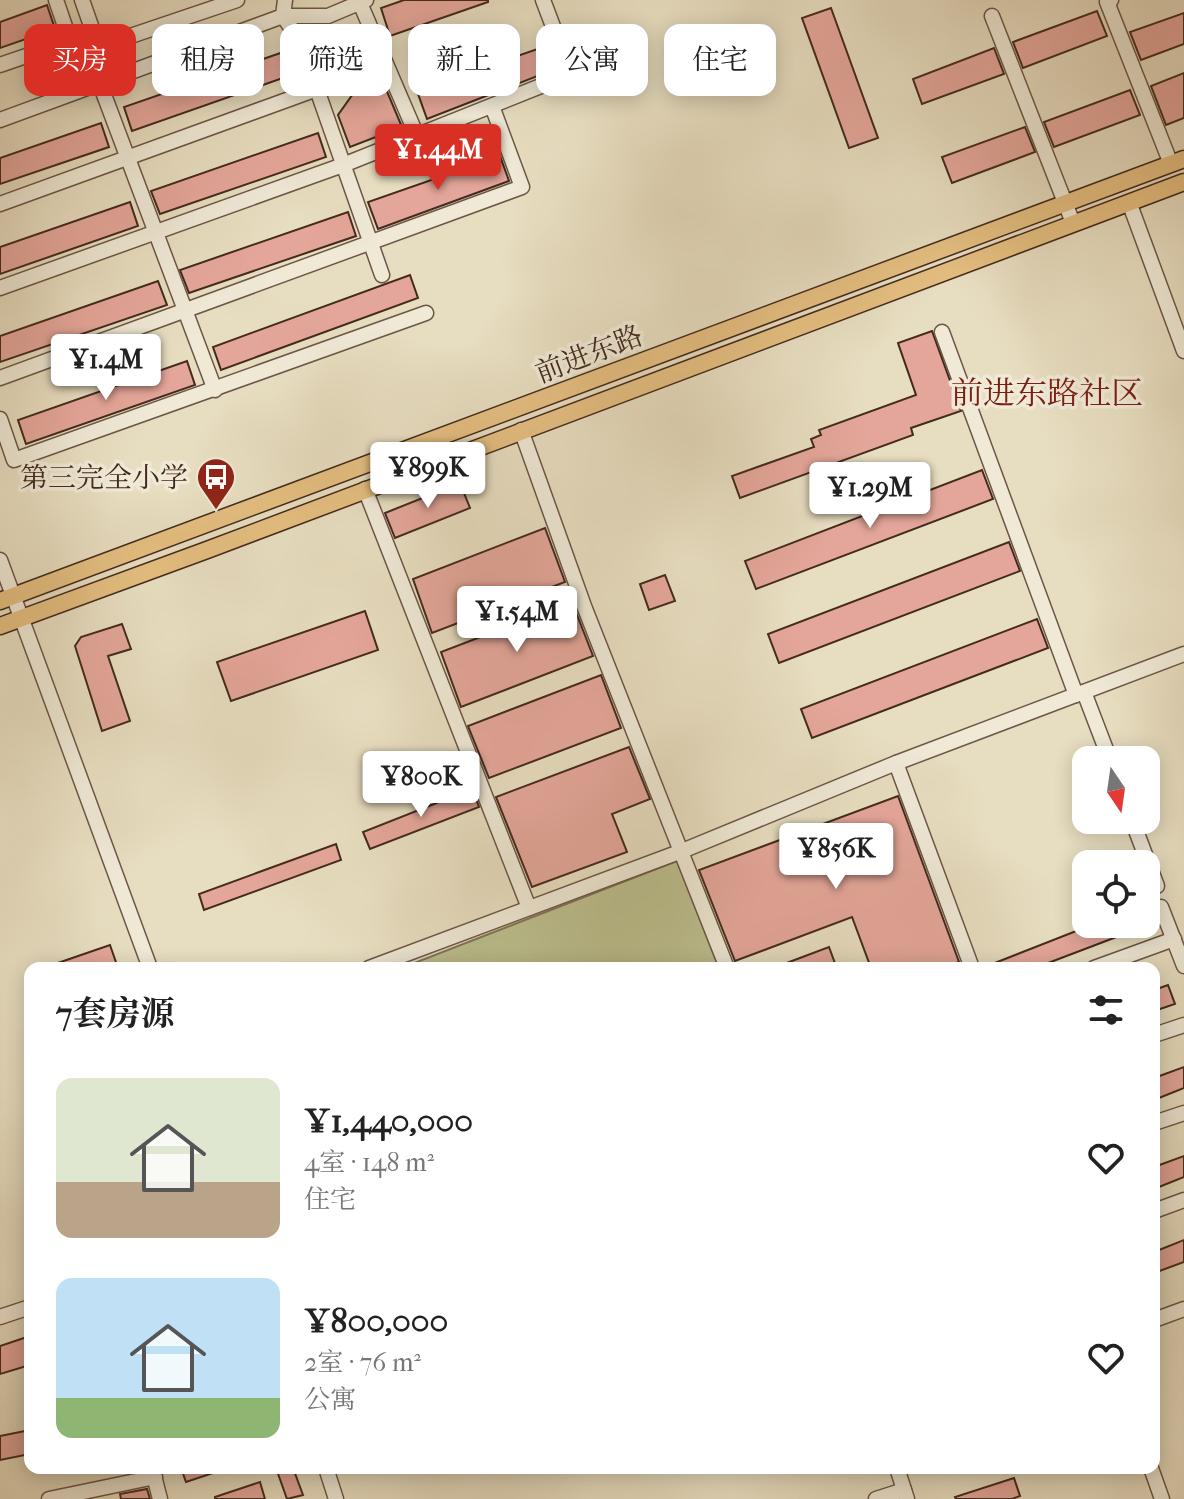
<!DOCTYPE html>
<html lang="zh">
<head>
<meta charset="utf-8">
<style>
  :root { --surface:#fff; --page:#f2f2f2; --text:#222; --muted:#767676; --accent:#d93025 }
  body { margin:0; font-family:"IM FELL French Canon","Noto Serif SC",serif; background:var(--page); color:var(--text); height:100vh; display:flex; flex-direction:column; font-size:30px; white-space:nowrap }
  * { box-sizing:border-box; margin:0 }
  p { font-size:26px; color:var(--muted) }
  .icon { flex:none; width:44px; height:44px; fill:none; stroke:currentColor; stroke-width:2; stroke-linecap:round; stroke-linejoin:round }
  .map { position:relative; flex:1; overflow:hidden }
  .sheet { position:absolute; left:24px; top:962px; width:1136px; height:512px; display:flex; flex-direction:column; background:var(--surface); border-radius:16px; box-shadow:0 4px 20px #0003 }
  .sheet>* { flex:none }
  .banner { position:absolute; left:24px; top:24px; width:1136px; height:72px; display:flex; gap:16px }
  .needle { width:52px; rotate:167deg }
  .tools { position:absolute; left:1072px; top:746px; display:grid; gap:16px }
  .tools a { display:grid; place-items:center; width:88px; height:88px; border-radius:16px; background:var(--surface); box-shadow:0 4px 20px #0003; font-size:40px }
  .price { position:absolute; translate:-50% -68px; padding:0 18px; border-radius:8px; background:#fff; color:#222; font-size:26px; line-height:52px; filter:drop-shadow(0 2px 4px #0008) }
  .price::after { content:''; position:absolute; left:50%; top:48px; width:24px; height:18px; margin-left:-12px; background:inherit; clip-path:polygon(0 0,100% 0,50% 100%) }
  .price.selected { background:var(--accent); color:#fff }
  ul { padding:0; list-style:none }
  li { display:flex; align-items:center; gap:24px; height:200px; padding:0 32px }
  li span { display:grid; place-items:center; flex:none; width:224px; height:160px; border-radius:16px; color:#555 }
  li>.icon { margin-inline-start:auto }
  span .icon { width:96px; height:96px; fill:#fffc; stroke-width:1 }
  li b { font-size:34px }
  h2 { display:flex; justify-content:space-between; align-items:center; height:96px; padding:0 32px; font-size:34px }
  .tag { padding:0 28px; border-radius:16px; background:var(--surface); box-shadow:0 4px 20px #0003; font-size:28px; line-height:72px }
  .tag.selected { background:var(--accent); color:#fff }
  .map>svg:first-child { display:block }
  .green { fill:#bcbf8e; stroke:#807456; stroke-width:2 }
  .building { fill:#e4a69a; stroke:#432a1d; stroke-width:2 }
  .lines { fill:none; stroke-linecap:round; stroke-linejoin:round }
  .minor-casing { stroke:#6c5746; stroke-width:17 }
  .major-casing { stroke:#432a1d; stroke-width:19 }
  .minor { stroke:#efe9d6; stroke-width:14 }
  .major { stroke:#e4be80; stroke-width:16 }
  .labels { text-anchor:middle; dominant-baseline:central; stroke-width:7; stroke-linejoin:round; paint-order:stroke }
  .street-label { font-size:28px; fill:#432a1d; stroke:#efe9d6 }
  .poi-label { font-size:28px; fill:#432a1d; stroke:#efe9d6; text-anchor:end }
  .quarter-label { font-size:32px; fill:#7a1f14; stroke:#efe9d6 }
</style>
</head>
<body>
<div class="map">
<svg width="1184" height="1499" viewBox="0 0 1184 1499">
  <rect width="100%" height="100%" fill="#e7ddc0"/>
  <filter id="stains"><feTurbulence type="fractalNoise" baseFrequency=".0025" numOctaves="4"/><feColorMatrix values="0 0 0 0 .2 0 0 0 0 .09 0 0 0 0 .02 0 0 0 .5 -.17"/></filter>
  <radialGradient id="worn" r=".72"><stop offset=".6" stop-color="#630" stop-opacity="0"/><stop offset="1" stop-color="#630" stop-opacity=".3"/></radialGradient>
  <path class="green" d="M 677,861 L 719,968 L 410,968 L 409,965 Z"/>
  <g class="building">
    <path d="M 404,0 L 488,0 L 488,2 L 390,36 L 381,8 Z"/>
    <path d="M 47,5 L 55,29 L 0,48 L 0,22 Z"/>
    <path d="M 831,8 L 878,138 L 849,148 L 802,18 Z"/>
    <path d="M 1097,11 L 1107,36 L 1023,68 L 1013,42 Z"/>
    <path d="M 1184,13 L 1184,44 L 1141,60 L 1130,32 Z"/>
    <path d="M 549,45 L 558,68 L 427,119 L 417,91 Z"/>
    <path d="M 994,48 L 1004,74 L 922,104 L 913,79 Z"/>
    <path d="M 292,49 L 300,72 L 132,131 L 124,107 Z"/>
    <path d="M 375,63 L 402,127 L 350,147 L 338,115 Z"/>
    <path d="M 1184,73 L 1184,118 L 1166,125 L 1151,86 Z"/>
    <path d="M 1130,90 L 1140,115 L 1054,147 L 1044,122 Z"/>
    <path d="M 101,123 L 109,147 L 0,184 L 0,158 Z"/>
    <path d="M 1025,127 L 1035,152 L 952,183 L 942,157 Z"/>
    <path d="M 318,133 L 326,157 L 160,214 L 151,191 Z"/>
    <path d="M 500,156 L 509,181 L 378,229 L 368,202 Z"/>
    <path d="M 130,202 L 138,226 L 0,274 L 0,247 Z"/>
    <path d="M 348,212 L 356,236 L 189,293 L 180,270 Z"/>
    <path d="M 410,275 L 418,298 L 221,370 L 213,347 Z"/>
    <path d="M 158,281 L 167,305 L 0,362 L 0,336 Z"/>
    <path d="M 932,331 L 961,411 L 911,428 L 913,435 L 740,498 L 732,476 L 814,447 L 811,439 L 821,435 L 819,430 L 916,395 L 898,343 Z"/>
    <path d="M 187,361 L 195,385 L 26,444 L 18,420 Z"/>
    <path d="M 982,470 L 993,499 L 756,589 L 745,561 Z"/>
    <path d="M 460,483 L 470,508 L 395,538 L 385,513 Z"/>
    <path d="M 545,528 L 565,582 L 432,633 L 413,579 Z"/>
    <path d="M 1009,542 L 1020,571 L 779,663 L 768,634 Z"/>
    <path d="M 665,575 L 675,601 L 649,610 L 640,584 Z"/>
    <path d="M 572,602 L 593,656 L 461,707 L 441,652 Z"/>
    <path d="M 365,611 L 378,650 L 231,701 L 217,662 Z"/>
    <path d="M 1037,619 L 1048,648 L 812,738 L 801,709 Z"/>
    <path d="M 122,624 L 131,649 L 108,656 L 130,721 L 102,731 L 75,646 L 81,637 Z"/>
    <path d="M 601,675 L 621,728 L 489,778 L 468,726 Z"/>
    <path d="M 629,747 L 650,799 L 612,814 L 627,852 L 532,887 L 496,797 Z"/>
    <path d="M 472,789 L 479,807 L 370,849 L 363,832 Z"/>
    <path d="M 898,796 L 959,962 L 942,968 L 871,968 L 852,917 L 735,961 L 699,870 Z"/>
    <path d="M 336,844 L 341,860 L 204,910 L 199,894 Z"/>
    <path d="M 1094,924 L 1148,925 L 1035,968 L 982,968 Z"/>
    <path d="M 110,945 L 118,968 L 49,968 L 49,966 Z"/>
    <path d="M 829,947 L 836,966 L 777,968 L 776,967 Z"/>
    <path d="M 1168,985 L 1175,1004 L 1154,1011 L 1154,990 Z"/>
    <path d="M 1184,1067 L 1184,1088 L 1154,1100 L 1154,1078 Z"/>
    <path d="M 1184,1156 L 1184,1177 L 1154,1189 L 1154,1167 Z"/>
    <path d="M 1184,1240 L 1184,1262 L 1154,1273 L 1154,1252 Z"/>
    <path d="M 30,1336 L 30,1365 L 0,1374 L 0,1346 Z"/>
    <path d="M 30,1430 L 30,1454 L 0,1460 L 0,1436 Z"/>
    <path d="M 181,1468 L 222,1468 L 222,1470 L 186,1482 Z"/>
    <path d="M 276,1468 L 293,1468 L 303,1495 L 287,1499 Z"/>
    <path d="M 1014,1478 L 1020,1496 L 1012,1499 L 956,1499 L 955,1497 Z"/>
    <path d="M 260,1482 L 265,1499 L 215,1499 L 215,1497 Z"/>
    <path d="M 147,1489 L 150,1499 L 121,1499 L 120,1494 Z"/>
  </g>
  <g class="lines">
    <g class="minor-casing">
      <g id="minor">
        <path d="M 56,0 L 70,41"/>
        <path d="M 82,0 L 110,80"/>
        <path d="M 1111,0 L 1107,2 L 1171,164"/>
        <path d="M 360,3 L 417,136"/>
        <path d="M 283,16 L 300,41 L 382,275"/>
        <path d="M 283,16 L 328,16 L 366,0"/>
        <path d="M 992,16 L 1073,223"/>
        <path d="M 0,65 L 70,41 L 81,52 L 98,47 L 237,0"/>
        <path d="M 100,84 L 215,390"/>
        <path d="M 0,120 L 283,16 L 285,0"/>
        <path d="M 1129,202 L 1184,351"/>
        <path d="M 0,204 L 317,89"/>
        <path d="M 0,288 L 343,165 L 571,74 L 543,0"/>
        <path d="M 942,332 L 1076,695"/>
        <path d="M 0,378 L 522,187 L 492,106"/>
        <path d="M 0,419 L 14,460 L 426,313"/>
        <path d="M 521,430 L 584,606 L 727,968"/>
        <path d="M 365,489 L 529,908"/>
        <path d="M 0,560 L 150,968"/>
        <path d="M 1084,692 L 1110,760"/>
        <path d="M 896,763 L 972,968"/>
        <path d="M 1132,820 L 1157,886"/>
        <path d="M 1161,907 L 1184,966"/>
        <path d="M 369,968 L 682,851 L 896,763 L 1184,654"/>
        <path d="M 1094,968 L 1174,939"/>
        <path d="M 1154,1035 L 1184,1025"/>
        <path d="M 1154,1123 L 1184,1113"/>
        <path d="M 1154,1211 L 1184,1200"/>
        <path d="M 0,1317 L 30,1307"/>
        <path d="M 1154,1320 L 1184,1309"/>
        <path d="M 152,1468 L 160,1499"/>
        <path d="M 326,1468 L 336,1499"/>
        <path d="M 897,1468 L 907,1499"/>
        <path d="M 1151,1468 L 1162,1499"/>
        <path d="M 49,1499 L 155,1477"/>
        <path d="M 876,1499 L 904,1490"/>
      </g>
    </g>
    <g class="major-casing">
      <g id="major">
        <path d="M 0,601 L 1184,159"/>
        <path d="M 0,626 L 207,550 L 1184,182"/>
      </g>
    </g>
    <use href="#minor" class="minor"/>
    <use href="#major" class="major"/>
  </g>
  <defs>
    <g id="bus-pin" transform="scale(2)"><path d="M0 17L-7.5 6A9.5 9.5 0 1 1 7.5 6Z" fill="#8f2418" stroke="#efe9d6"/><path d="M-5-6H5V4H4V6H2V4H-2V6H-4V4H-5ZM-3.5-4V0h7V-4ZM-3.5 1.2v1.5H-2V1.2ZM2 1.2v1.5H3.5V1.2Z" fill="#fff"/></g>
  </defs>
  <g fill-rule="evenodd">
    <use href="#bus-pin" x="216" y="477"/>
  </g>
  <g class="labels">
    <g class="street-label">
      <text transform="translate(589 354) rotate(-21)">前进东路</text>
    </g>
    <g class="poi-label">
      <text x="188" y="477">第三完全小学</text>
    </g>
    <g class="quarter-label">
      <text x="1047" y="393">前进东路社区</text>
    </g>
  </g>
  <rect width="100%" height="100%" filter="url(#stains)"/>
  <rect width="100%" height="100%" fill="url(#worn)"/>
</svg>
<div class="tools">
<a><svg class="needle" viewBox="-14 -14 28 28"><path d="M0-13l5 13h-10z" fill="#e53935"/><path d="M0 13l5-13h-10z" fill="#767676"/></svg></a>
<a><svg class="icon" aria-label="locate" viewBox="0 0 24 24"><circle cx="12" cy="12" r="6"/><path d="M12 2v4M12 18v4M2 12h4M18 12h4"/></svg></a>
</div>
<b class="price selected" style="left:438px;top:192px">¥1.44M</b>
<b class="price" style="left:106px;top:402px">¥1.4M</b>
<b class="price" style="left:428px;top:510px">¥899K</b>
<b class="price" style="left:870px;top:530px">¥1.29M</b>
<b class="price" style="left:517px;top:654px">¥1.54M</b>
<b class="price" style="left:421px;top:819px">¥800K</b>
<b class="price" style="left:836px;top:891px">¥856K</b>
<div class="banner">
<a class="tag selected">买房</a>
<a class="tag">租房</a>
<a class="tag">筛选</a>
<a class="tag">新上</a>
<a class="tag">公寓</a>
<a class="tag">住宅</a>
</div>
<section class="sheet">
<h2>7套房源<svg class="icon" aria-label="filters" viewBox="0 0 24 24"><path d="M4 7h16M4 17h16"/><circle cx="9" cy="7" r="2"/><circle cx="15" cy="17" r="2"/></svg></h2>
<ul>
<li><span style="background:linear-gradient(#dfe7d0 65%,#b9a48a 0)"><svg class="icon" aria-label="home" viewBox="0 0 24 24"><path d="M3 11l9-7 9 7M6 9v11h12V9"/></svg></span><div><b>¥1,440,000</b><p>4室 · 148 m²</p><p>住宅</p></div><svg class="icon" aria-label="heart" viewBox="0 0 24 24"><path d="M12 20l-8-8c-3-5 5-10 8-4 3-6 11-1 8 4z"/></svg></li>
<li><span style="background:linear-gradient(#bfe0f5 75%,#8fb573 0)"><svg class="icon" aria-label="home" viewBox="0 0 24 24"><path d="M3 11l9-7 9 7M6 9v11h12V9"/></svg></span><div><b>¥800,000</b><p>2室 · 76 m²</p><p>公寓</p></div><svg class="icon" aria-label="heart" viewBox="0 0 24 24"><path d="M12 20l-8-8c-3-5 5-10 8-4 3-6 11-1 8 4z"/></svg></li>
</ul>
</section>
</div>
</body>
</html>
